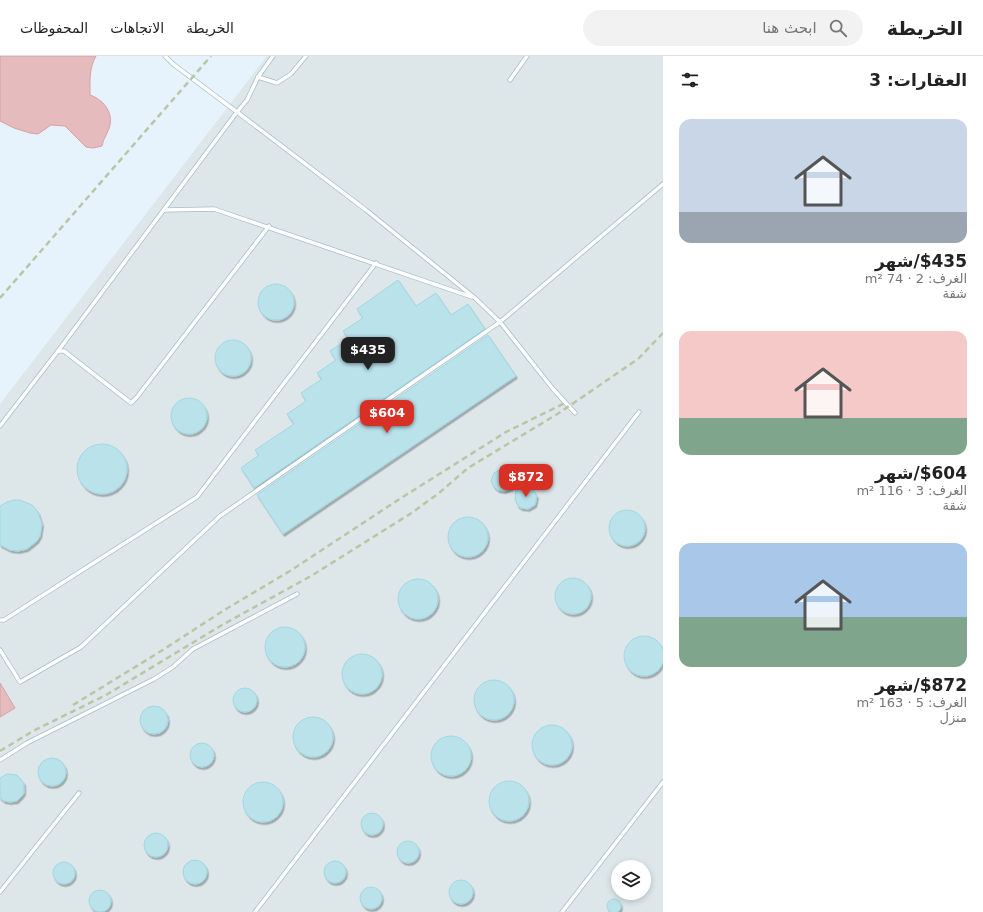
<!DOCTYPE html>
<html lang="ar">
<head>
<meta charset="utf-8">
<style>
  :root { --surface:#fff; --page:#f2f2f2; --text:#222; --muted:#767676; --line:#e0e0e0; --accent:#d93025 }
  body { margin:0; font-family:"DejaVu Sans","Noto Sans Arabic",sans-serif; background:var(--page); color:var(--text); direction:rtl; height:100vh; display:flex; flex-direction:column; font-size:15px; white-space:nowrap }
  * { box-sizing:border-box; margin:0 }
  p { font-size:13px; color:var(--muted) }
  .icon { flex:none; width:22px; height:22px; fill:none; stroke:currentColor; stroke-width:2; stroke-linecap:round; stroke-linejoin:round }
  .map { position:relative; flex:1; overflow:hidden; direction:ltr }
  .drawer { display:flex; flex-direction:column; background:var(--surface); width:320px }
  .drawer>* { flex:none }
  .controls { position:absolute; left:611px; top:804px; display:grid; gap:8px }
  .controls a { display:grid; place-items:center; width:40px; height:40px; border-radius:50%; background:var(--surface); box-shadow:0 2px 6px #0003; font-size:20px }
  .price { position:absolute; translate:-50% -34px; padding:0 9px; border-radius:8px; background:var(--accent); color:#fff; font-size:13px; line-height:26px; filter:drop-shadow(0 1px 2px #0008) }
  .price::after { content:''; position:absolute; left:50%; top:24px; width:12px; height:9px; margin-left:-6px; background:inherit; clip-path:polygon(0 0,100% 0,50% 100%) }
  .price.on { background:#222; color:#fff }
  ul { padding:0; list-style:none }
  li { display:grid; align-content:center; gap:8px; height:212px; padding:0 16px }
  li span { display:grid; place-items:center; height:124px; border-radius:12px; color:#555 }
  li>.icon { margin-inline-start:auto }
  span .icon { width:72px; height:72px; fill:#fffc; stroke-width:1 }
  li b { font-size:17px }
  h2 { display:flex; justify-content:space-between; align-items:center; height:48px; padding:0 16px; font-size:17px }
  header { display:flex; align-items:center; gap:24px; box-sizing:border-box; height:56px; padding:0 20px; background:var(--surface); border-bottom:1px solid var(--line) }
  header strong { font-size:19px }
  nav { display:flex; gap:22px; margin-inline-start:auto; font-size:14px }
  .search { width:280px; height:36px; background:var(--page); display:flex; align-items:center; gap:10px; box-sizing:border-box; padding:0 14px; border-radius:22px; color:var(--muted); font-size:15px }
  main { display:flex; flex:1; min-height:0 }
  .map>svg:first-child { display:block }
  .industrial { fill:#dde7ea; fill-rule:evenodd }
  .water { fill:#e5bbbe; stroke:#d6a2a4 }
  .building { fill:#bae2eb; stroke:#9fd7e2; filter:url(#shadow) }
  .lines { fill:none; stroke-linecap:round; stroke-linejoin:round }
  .service-casing { stroke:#a5bec6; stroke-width:5 }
  .service { stroke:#fff; stroke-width:3.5 }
  .rail { stroke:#bac5a5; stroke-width:2.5; stroke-dasharray:6 4; stroke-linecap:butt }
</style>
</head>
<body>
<header>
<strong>الخريطة</strong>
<div class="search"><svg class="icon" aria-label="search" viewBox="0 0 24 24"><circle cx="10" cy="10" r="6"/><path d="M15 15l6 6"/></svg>ابحث هنا</div>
<nav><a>الخريطة</a><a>الاتجاهات</a><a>المحفوظات</a></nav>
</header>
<main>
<section class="drawer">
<h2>العقارات: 3<svg class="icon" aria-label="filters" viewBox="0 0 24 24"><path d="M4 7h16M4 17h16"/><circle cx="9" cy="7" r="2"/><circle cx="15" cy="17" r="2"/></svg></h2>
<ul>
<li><span style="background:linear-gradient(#c9d6e8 75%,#9aa5b1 0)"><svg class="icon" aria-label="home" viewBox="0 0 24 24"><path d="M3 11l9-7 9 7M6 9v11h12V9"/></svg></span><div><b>$435/شهر</b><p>الغرف: 2 · 74 m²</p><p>شقة</p></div></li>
<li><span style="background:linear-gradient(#f6c9c9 70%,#7fa58c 0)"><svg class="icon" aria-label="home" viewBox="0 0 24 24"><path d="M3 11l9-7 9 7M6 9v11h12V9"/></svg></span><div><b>$604/شهر</b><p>الغرف: 3 · 116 m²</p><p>شقة</p></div></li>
<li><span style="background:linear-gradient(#a9c7e8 60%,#7fa58c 0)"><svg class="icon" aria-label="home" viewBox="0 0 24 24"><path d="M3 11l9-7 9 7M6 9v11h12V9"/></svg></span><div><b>$872/شهر</b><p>الغرف: 5 · 163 m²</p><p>منزل</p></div></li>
</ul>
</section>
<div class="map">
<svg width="663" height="856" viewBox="0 0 663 856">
  <defs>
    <filter id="shadow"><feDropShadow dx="1.5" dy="2.5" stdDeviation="0" flood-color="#0004"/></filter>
  </defs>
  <rect width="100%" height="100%" fill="#e6f3fc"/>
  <path class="industrial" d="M 267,0 L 663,0 L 663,856 L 0,856 L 0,348 ZM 618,811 L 644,811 L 644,837 L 618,837 Z"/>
  <g class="water">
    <path d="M 0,0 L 96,0 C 89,12 90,25 90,39 C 102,43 113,55 110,69 C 109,76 103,82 102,90 L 93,92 L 86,91 L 65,70 L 51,69 L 38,78 L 30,77 L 14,72 L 0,65 Z"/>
    <path d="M 0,627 L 15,652 L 0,661 Z"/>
  </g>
  <g class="building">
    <path d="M 398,224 L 416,250 L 436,237 L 451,259 L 468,248 L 485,273 L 254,432 L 241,412 L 259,399 L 255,394 L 294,368 L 287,358 L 306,345 L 301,337 L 322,323 L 317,317 L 336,304 L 330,295 L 349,283 L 343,275 L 363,262 L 357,253 Z"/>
    <circle cx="276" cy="246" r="18"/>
    <path d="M 488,279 L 516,320 L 283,478 L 257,439 Z"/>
    <circle cx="233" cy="302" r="18"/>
    <circle cx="189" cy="360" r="18"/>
    <circle cx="102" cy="413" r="25"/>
    <path d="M 501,413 L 509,416 L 513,421 L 512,432 L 504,435 L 498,434 L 494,431 L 491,425 L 494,417 Z"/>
    <path d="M 524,431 L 533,434 L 537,440 L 535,449 L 528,453 L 521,452 L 518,450 L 515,443 L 516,434 Z"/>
    <path d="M 14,444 L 20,444 L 32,449 L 38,456 L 42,468 L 40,480 L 37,485 L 27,493 L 18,495 L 10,494 L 0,489 L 0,450 L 7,446 Z"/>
    <circle cx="627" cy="472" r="18"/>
    <circle cx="468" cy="481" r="20"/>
    <circle cx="573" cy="540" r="18"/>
    <circle cx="418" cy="543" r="20"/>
    <circle cx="285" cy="591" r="20"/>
    <circle cx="644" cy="600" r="20"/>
    <circle cx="362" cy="618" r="20"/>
    <circle cx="494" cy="644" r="20"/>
    <circle cx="245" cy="644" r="12"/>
    <circle cx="154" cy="664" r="14"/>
    <circle cx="313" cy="681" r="20"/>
    <circle cx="552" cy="689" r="20"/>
    <circle cx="451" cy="700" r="20"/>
    <circle cx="202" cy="699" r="12"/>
    <circle cx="52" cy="716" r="14"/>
    <path d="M 7,718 L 17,719 L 24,727 L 24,737 L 21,741 L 17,745 L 10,746 L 4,745 L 0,742 L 0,722 Z"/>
    <circle cx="509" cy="745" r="20"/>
    <circle cx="263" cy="746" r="20"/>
    <circle cx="372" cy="768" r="11"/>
    <circle cx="156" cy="789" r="12"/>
    <circle cx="408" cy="796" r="11"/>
    <circle cx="195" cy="816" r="12"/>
    <circle cx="335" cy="816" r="11"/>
    <circle cx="64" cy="817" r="11"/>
    <circle cx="461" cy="836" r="12"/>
    <circle cx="371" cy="842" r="11"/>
    <circle cx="100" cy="845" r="11"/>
    <circle cx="614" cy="850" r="7"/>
  </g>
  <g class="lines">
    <g class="service-casing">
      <g id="service">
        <path d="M 165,0 L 173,8 L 237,56 L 247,44 L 258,21 L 273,0"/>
        <path d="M 258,21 L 277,27 L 291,18 L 306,0"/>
        <path d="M 510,24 L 527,0"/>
        <path d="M 164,154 L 214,153 L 472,241"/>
        <path d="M 58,295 L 64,295 L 131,347 L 137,341 L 269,170"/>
        <path d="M 0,370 L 58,295 L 237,56 L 366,154 L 475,242 L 500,266 L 553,333 L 575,357"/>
        <path d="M 0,564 L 4,564 L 197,441 L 376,207"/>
        <path d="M 0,594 L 20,626 L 81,591 L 220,460 L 500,266 L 663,128"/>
        <path d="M 0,704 L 27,687 L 154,623 L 173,611 L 193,593 L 297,538"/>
        <path d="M 0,836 L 79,737"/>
        <path d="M 255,856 L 639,356"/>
        <path d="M 562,856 L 663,726"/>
      </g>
    </g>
    <use href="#service" class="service"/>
    <g class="rail">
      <path d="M 0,242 L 211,0"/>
      <path d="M 73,649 L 158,597 L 226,553 L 290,515 L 398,444 L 506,376 L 565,347"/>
      <path d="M 0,695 L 33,675 L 106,639 L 222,569 L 311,520 L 410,458 L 439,437 L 468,412 L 559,357 L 638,303 L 663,277"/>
    </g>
  </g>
</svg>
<div class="controls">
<a><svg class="icon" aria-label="layers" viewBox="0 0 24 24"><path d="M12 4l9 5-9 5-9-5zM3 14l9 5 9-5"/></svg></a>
</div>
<b class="price on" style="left:368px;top:315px">$435</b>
<b class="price" style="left:387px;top:378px">$604</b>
<b class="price" style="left:526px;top:442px">$872</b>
</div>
</main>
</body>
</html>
